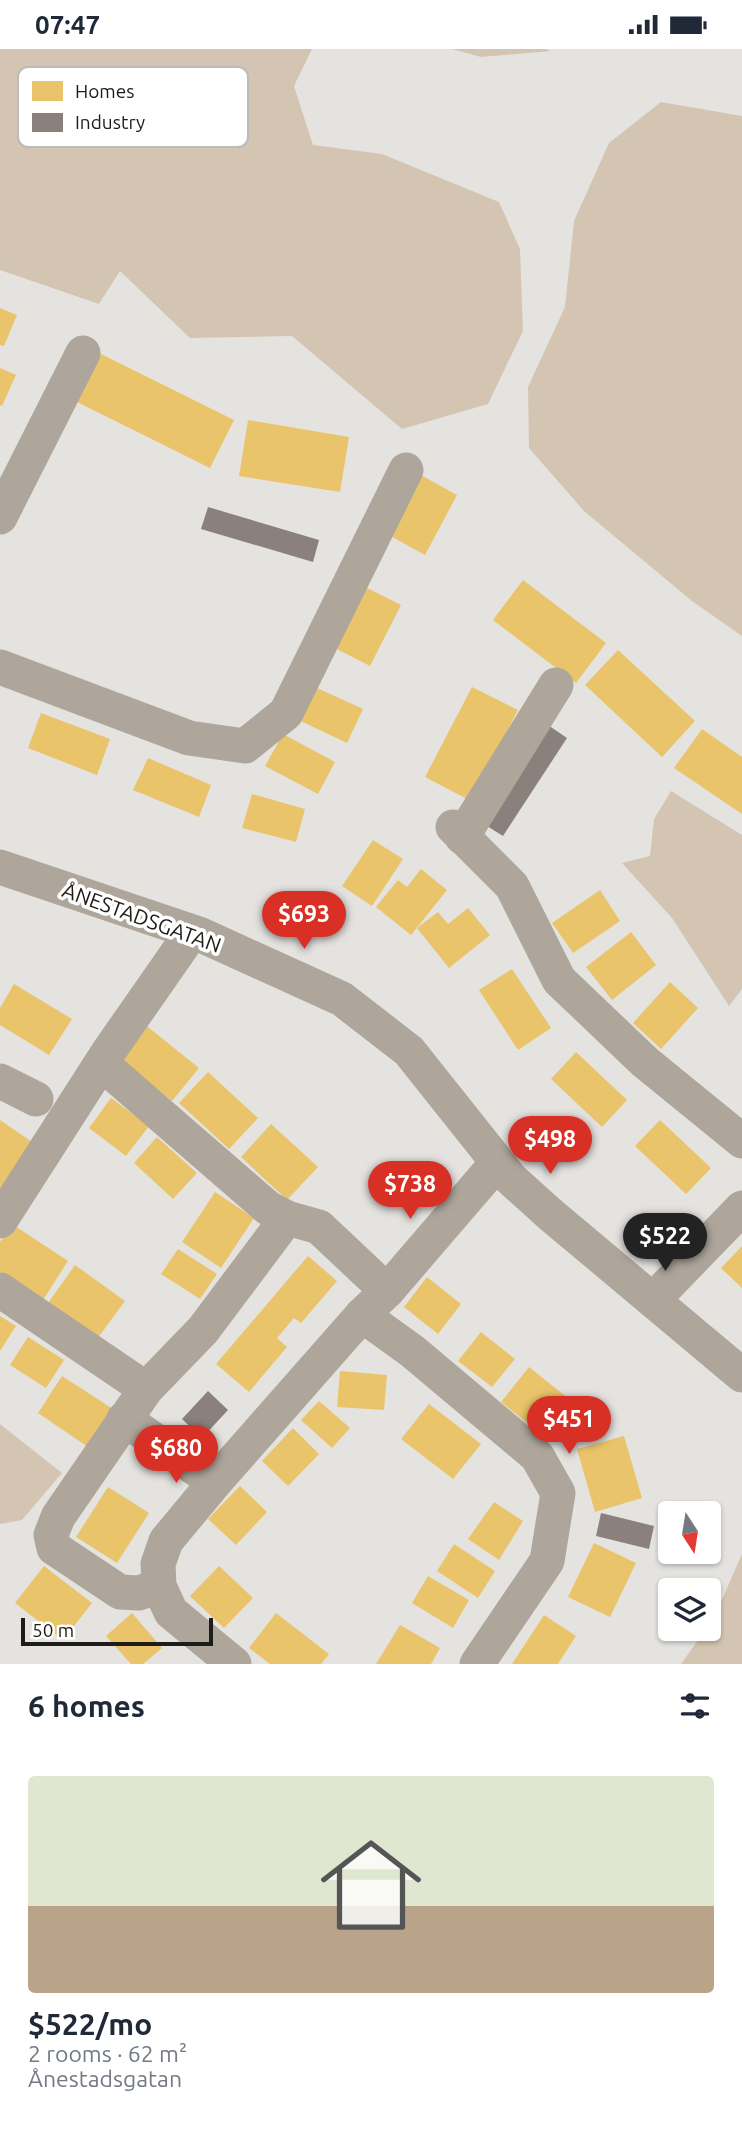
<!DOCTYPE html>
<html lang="en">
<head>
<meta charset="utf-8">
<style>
  :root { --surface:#fff; --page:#f2f2f3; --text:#1f2937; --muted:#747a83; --line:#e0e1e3; --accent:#d93025 }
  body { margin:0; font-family:Ubuntu,sans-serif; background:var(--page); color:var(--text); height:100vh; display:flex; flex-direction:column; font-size:26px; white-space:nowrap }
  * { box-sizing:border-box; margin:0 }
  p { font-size:23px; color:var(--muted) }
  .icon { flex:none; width:38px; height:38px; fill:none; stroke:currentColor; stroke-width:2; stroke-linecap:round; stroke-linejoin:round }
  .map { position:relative; height:1615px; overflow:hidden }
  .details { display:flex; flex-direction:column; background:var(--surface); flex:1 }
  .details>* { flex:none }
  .needle { width:46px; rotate:168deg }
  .buttons { position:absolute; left:658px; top:1452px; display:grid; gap:14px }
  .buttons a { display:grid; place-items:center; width:63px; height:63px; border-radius:7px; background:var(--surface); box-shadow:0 2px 5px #0004; font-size:35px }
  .scale { position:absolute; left:21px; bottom:18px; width:192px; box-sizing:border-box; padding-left:7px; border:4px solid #1d1c19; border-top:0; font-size:19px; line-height:24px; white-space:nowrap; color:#1d1c19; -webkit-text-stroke:5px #fff; paint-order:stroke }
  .price { position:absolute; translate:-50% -60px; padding:0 16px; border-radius:24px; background:var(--accent); color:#fff; font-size:23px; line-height:46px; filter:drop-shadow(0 2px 4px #0008) }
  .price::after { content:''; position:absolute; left:50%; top:42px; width:21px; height:16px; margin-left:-10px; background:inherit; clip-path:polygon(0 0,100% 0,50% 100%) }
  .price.active { background:#222; color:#fff }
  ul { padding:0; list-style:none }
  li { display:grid; align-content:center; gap:14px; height:371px; padding:0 28px }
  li+li { border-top:2px solid var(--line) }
  li span { display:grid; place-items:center; height:217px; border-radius:7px; color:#555 }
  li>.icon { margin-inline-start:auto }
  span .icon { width:126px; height:126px; fill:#fffc; stroke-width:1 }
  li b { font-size:30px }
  h2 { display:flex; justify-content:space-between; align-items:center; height:84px; padding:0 28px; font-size:30px }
  .status { display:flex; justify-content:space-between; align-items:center; height:49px; padding:0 35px; background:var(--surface); direction:ltr }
  .status svg { height:19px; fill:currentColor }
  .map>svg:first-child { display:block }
  .green { fill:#d3c5b2 }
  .homes { fill:#e9c46a }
  .industry { fill:#8a817c }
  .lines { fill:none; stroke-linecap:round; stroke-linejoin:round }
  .minor { stroke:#aea69b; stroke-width:35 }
  .labels { text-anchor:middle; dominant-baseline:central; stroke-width:7; stroke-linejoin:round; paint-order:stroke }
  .street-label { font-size:21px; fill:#1d1c19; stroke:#fff }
  .key { fill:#fff; stroke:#bbbbba; stroke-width:2 }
  .key-label { font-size:19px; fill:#1d1c19 }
</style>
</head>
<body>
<div class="status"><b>07:47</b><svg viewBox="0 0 49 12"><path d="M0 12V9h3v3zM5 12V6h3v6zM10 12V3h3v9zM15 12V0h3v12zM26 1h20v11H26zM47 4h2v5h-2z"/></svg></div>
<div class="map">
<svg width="742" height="1615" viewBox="0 0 742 1615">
  <rect width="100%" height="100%" fill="#e5e3e0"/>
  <g class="green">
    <path d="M 0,0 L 312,0 L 294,37 L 313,96 L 382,105 L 499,153 L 520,200 L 523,282 L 488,355 L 402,380 L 292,287 L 190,289 L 120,222 L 99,255 L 0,221 Z"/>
    <path d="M 452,0 L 546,0 L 551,2 L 481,8 Z"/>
    <path d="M 661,53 L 742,67 L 742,587 L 692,552 L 584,462 L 529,399 L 528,338 L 565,258 L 574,172 L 609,94 Z"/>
    <path d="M 671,742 L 742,786 L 742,940 L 729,957 L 672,869 L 622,814 L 650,807 L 654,770 Z"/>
    <path d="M 0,1375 L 62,1424 L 22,1471 L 0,1475 Z"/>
    <path d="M 742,1505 L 742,1615 L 681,1615 L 706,1580 L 709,1580 Z"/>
  </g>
  <g class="homes">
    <path d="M 0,259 L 17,266 L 4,297 L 0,296 Z"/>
    <path d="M 95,302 L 234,371 L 210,419 L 71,350 Z"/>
    <path d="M 0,319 L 16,326 L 2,357 L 0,356 Z"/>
    <path d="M 248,371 L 349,388 L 340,443 L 239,427 Z"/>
    <path d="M 419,425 L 457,446 L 425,506 L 387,485 Z"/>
    <path d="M 523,531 L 606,594 L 576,634 L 493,571 Z"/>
    <path d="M 361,536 L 401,556 L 370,617 L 331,597 Z"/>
    <path d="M 618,601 L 695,672 L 662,708 L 585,636 Z"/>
    <path d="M 308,635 L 363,660 L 347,694 L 292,668 Z"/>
    <path d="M 472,638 L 518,661 L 471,752 L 425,728 Z"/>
    <path d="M 41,664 L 110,690 L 97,726 L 28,699 Z"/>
    <path d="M 702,680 L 742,708 L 742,765 L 674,719 Z"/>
    <path d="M 283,685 L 335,713 L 318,745 L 265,717 Z"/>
    <path d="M 148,709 L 211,736 L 199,768 L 133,741 Z"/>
    <path d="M 252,745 L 305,760 L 296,793 L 242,779 Z"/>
    <path d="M 373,791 L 403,810 L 372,857 L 342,837 Z"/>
    <path d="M 421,820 L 447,841 L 411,886 L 376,858 L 398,831 L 407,838 Z"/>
    <path d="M 600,841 L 620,872 L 573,904 L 552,874 Z"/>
    <path d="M 468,859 L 490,886 L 449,919 L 417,879 L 438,863 L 448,875 Z"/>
    <path d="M 631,883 L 656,916 L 612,951 L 586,918 Z"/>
    <path d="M 512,920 L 551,979 L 518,1001 L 479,941 Z"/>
    <path d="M 670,933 L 698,959 L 661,1000 L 633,974 Z"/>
    <path d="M 14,935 L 72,970 L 49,1006 L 0,976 L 0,959 Z"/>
    <path d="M 143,974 L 199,1019 L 172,1052 L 116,1007 Z"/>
    <path d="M 576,1003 L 627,1051 L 602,1078 L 551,1030 Z"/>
    <path d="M 208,1023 L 258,1069 L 229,1100 L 179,1054 Z"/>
    <path d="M 111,1049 L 149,1077 L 126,1107 L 89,1079 Z"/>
    <path d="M 0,1071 L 32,1093 L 0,1140 Z"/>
    <path d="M 660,1071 L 711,1119 L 686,1145 L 635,1097 Z"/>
    <path d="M 271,1075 L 318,1118 L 287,1151 L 241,1108 Z"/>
    <path d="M 157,1088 L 197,1124 L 173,1150 L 134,1114 Z"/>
    <path d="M 215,1143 L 254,1169 L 221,1219 L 182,1193 Z"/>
    <path d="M 12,1175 L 68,1212 L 43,1251 L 0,1223 L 0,1193 Z"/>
    <path d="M 742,1197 L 742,1239 L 721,1219 Z"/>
    <path d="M 178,1200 L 217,1225 L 200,1250 L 161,1225 Z"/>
    <path d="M 308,1207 L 337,1232 L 301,1274 L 294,1269 L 277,1289 L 287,1298 L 249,1343 L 216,1315 Z"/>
    <path d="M 75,1216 L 125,1252 L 97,1290 L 48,1254 Z"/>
    <path d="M 427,1228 L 461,1255 L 438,1285 L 404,1258 Z"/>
    <path d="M 0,1267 L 16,1277 L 0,1302 Z"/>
    <path d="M 481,1283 L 515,1310 L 492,1338 L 458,1312 Z"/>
    <path d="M 28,1288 L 64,1311 L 46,1339 L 10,1316 Z"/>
    <path d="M 529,1318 L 579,1358 L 551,1393 L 501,1353 Z"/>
    <path d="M 340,1322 L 387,1326 L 384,1361 L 337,1358 Z"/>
    <path d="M 62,1327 L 113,1360 L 88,1398 L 38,1364 Z"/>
    <path d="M 319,1352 L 350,1379 L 332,1399 L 301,1371 Z"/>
    <path d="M 429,1355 L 481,1395 L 453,1430 L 401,1390 Z"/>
    <path d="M 293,1379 L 319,1405 L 288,1437 L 262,1412 Z"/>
    <path d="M 624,1387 L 642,1449 L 595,1463 L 577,1400 Z"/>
    <path d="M 240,1437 L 267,1463 L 236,1496 L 208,1470 Z"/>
    <path d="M 108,1438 L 149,1464 L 117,1514 L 76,1488 Z"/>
    <path d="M 494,1453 L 523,1472 L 499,1511 L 468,1490 Z"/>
    <path d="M 594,1494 L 636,1514 L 610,1568 L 568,1548 Z"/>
    <path d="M 454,1495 L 495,1522 L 478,1549 L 437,1522 Z"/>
    <path d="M 44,1517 L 92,1554 L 63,1591 L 15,1554 Z"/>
    <path d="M 219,1517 L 253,1549 L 224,1579 L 190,1547 Z"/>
    <path d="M 428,1527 L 469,1551 L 453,1579 L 412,1554 Z"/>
    <path d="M 132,1564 L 162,1599 L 143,1615 L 131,1615 L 106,1587 Z"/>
    <path d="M 276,1564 L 329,1605 L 321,1615 L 270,1615 L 249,1599 Z"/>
    <path d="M 544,1566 L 576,1587 L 558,1615 L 512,1615 Z"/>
    <path d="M 400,1576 L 440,1599 L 431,1615 L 376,1615 Z"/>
  </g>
  <g class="industry">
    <path d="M 208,458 L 319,491 L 313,513 L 201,480 Z"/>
    <path d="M 542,672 L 567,689 L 503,787 L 479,772 Z"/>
    <path d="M 208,1342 L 228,1361 L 202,1389 L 182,1370 Z"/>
    <path d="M 601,1464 L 654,1477 L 649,1500 L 596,1487 Z"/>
  </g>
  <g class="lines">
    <g class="minor">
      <path d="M 0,468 L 83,304"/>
      <path d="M 0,618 L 189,689 L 245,697 L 286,664 L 406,421"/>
      <path d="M 453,778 L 512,837 L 559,931 L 645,1013 L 742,1092"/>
      <path d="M 462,788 L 556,636"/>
      <path d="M 0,818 L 199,885 L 342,950 L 409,1002 L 511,1130 L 551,1166 L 742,1326"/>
      <path d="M 102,1015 L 268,1159 L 287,1169 L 319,1178 L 387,1242"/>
      <path d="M 0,1032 L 36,1050"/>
      <path d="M 0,1172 L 109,1002 L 192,883"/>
      <path d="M 0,1241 L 146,1340"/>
      <path d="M 653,1251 L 742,1159"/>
      <path d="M 362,1266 L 412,1302 L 537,1407 L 558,1444 L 547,1512 L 477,1615"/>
      <path d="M 124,1370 L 215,1433"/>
      <path d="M 159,1537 L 139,1544 L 120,1543 L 54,1499 L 51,1486 L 58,1468 L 146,1340 L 203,1281 L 287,1169"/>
      <path d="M 234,1615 L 171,1563 L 159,1537 L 158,1515 L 166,1492 L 215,1433 L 362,1266 L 387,1242 L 497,1114"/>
    </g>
  </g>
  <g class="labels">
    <g class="street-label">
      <text transform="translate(142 868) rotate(20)">ÅNESTADSGATAN</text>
    </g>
  </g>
  <rect x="18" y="18" width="230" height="80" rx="10" class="key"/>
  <rect x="32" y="32" width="31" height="20" fill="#e9c46a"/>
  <rect x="32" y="64" width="31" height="19" fill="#8a817c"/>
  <g class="key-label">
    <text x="75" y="49">Homes</text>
    <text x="75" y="80">Industry</text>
  </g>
</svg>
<div class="buttons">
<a><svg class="needle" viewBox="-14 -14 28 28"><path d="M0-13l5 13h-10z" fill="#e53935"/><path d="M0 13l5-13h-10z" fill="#747a83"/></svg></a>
<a><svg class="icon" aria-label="layers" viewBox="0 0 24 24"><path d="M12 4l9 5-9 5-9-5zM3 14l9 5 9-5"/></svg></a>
</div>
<div class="scale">50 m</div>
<b class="price" style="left:304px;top:902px">$693</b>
<b class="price" style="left:550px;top:1127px">$498</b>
<b class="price" style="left:410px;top:1172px">$738</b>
<b class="price active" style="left:665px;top:1224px">$522</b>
<b class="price" style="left:569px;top:1407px">$451</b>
<b class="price" style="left:176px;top:1436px">$680</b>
</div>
<section class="details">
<h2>6 homes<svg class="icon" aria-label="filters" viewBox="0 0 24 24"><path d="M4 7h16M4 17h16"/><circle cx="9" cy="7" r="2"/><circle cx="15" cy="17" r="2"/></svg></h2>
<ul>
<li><span style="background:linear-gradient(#dfe7d0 60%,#b9a48a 0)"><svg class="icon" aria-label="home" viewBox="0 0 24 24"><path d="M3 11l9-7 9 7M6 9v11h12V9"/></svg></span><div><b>$522/mo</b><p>2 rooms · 62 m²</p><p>Ånestadsgatan</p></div></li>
</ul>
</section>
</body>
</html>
